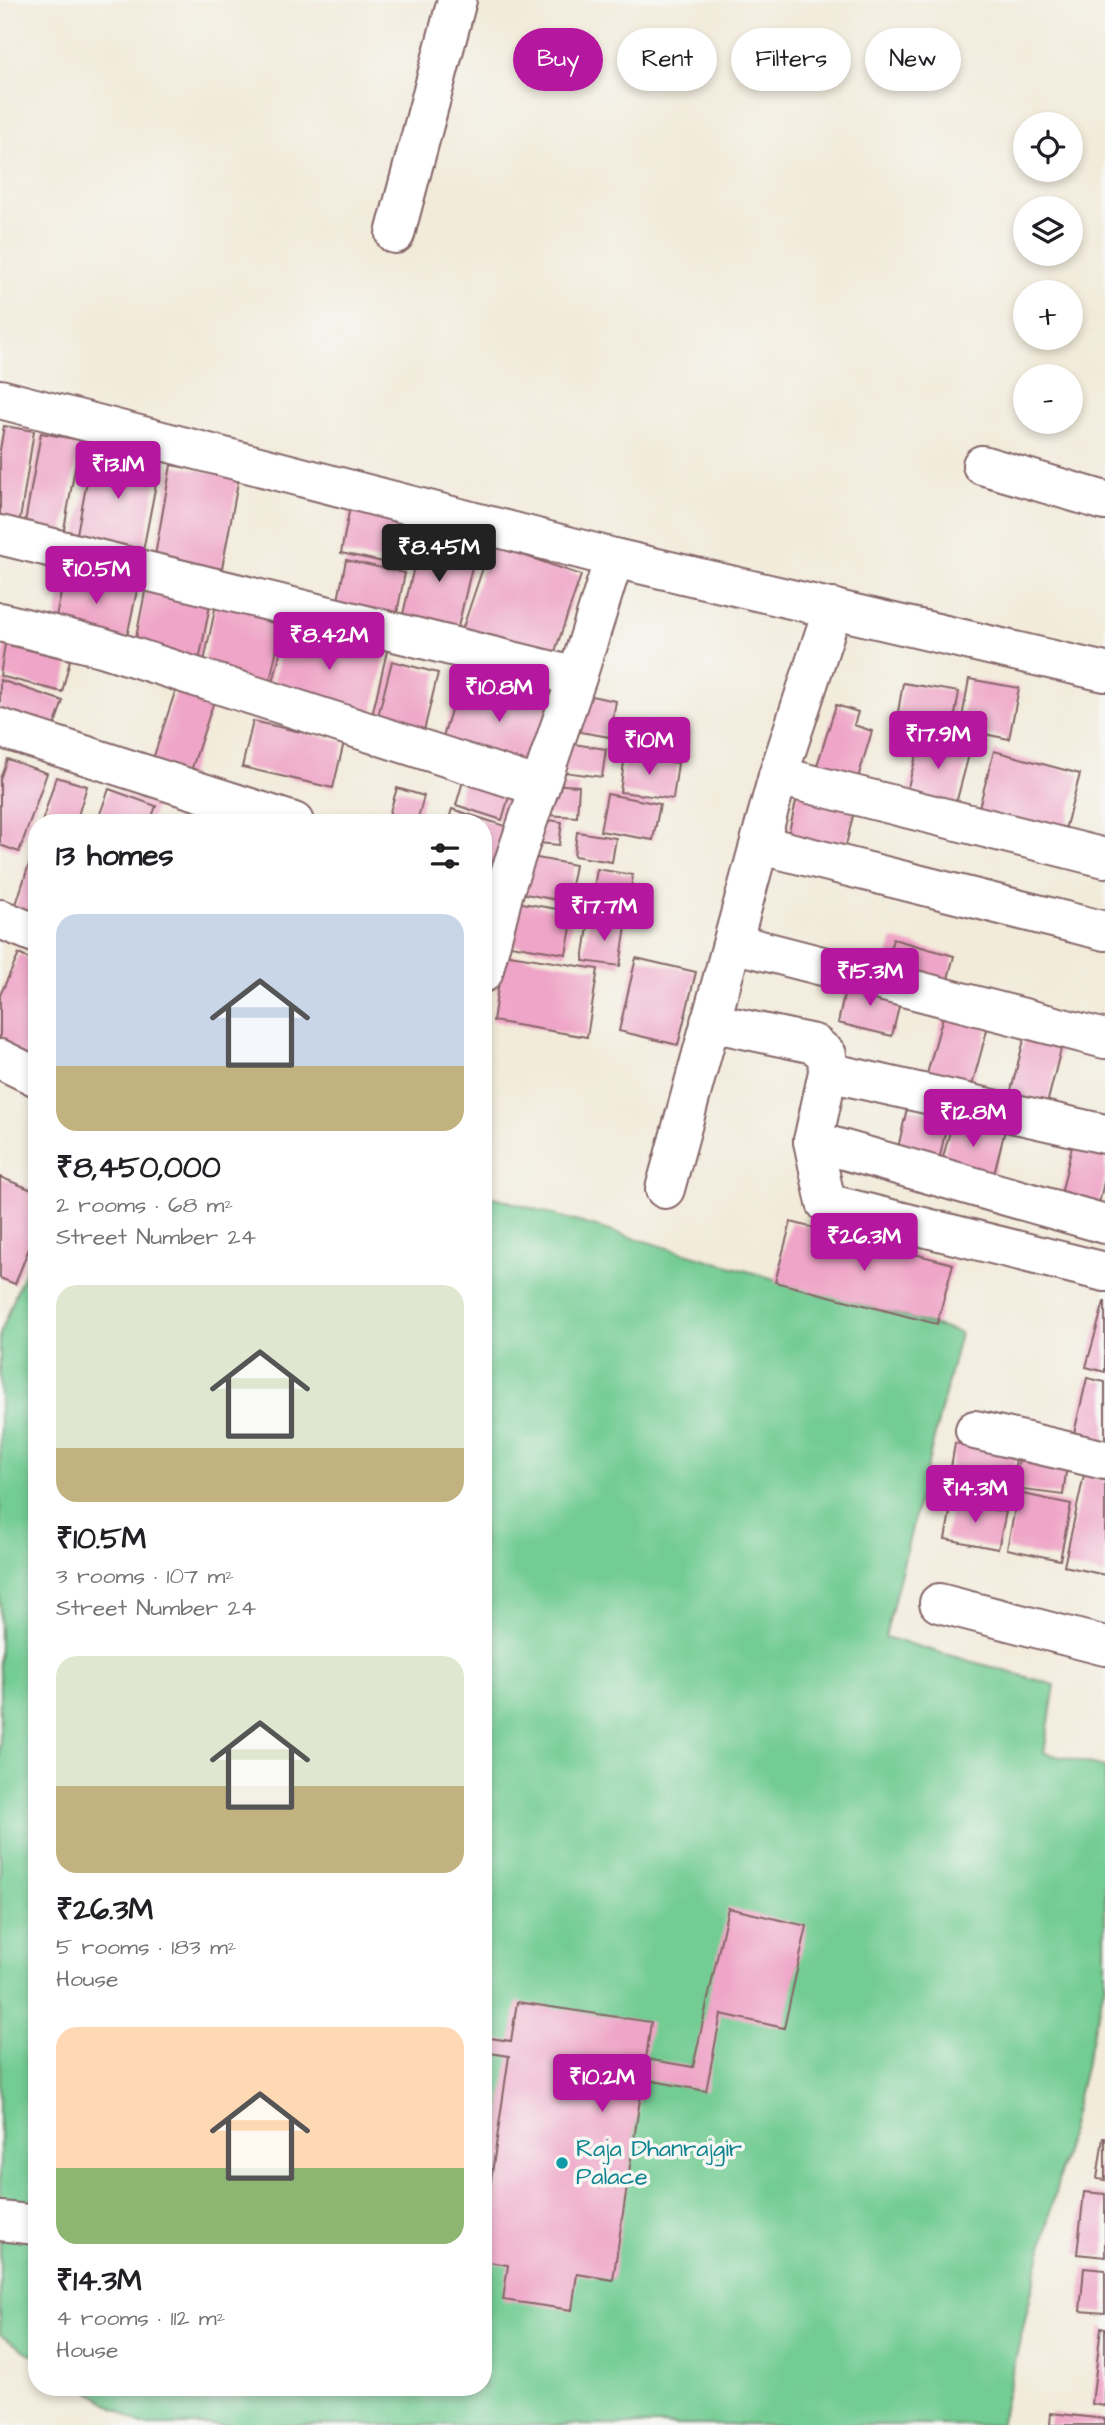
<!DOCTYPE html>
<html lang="en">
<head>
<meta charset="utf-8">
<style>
  :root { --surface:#fff; --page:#f2f2f2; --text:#202124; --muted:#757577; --accent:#b5179e }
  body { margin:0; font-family:"Architects Daughter",sans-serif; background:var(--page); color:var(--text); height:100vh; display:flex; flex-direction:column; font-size:26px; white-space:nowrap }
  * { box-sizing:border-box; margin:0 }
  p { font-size:23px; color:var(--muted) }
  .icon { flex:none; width:38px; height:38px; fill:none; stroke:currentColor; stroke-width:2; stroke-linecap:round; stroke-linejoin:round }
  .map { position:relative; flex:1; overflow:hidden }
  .details { position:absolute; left:28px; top:814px; width:464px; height:1582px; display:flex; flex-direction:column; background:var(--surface); border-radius:28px; box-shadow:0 4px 10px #0003 }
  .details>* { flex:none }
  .top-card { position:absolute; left:513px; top:28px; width:486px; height:63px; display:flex; gap:14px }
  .buttons { position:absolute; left:1013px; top:112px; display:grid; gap:14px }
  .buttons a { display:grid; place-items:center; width:70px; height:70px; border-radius:50%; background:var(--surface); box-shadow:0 4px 10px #0003; font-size:35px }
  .price { position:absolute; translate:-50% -60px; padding:0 16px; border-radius:7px; background:var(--accent); color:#fff; font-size:23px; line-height:46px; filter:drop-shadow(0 2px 4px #0008) }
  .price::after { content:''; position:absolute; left:50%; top:42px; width:21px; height:16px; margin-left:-10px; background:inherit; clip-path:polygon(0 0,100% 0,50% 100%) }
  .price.current { background:#222; color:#fff }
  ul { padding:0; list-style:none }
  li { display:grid; align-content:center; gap:14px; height:371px; padding:0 28px }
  li span { display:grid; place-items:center; height:217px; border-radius:21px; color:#555 }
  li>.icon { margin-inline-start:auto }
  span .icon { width:126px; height:126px; fill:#fffc; stroke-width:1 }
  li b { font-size:30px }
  h2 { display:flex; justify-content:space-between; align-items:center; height:84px; padding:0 28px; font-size:30px }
  .pill { padding:0 24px; border-radius:32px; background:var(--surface); box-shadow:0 4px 10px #0003; font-size:24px; line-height:63px }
  .pill.current { background:var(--accent); color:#fff }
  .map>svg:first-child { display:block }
  .green { fill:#72cc93; stroke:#5e765f; stroke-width:2 }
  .building { fill:#efa5c7 }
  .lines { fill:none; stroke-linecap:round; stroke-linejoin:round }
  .minor-casing { stroke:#856668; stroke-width:42 }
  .minor { stroke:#fff; stroke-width:38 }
  .culture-dot { fill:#0f9aa8; stroke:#f6f6f2; stroke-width:2.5 }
  .labels { text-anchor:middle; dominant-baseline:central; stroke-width:7; stroke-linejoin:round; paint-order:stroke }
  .culture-label { font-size:24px; fill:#0d838f; stroke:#f6f6f2; text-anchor:start }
</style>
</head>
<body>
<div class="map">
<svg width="1105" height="2425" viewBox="0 0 1105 2425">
  <rect width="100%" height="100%" fill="#f6f6f2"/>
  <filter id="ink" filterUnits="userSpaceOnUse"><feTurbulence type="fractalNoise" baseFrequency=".0143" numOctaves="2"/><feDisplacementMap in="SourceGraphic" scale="14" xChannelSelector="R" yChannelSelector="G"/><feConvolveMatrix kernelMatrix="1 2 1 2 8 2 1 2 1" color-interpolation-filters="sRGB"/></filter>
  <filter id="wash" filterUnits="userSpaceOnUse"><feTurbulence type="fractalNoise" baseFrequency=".00686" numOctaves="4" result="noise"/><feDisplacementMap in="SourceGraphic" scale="28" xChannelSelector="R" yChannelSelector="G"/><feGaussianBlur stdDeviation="1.57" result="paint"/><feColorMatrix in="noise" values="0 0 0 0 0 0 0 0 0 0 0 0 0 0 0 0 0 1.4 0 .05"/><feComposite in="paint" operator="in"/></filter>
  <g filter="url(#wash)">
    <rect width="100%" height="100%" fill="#f2ebda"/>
    <g class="green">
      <path d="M 483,1194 L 960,1333 L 885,1637 L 1055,1685 L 1044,1753 L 1105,1767 L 1105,1983 L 1000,2425 L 142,2425 L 82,2387 L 483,2387 Z"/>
      <path d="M 37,1238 L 37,2358 L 0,2335 L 0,1335 Z"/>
    </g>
    <g id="blocks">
      <g class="building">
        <path d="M 4,426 L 34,431 L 19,526 L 0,524 L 0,450 Z"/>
        <path d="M 41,433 L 80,440 L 63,535 L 24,528 Z"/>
        <path d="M 94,445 L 161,458 L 142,556 L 75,544 Z"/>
        <path d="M 171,465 L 239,477 L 220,579 L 153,567 Z"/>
        <path d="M 350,507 L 411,520 L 402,566 L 341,553 Z"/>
        <path d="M 423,528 L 478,541 L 455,640 L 400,627 Z"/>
        <path d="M 491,544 L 581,575 L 550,666 L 460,636 Z"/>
        <path d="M 346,560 L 405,573 L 396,618 L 337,605 Z"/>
        <path d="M 67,566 L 139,581 L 125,646 L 53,630 Z"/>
        <path d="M 146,587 L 211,600 L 198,666 L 133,653 Z"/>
        <path d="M 218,595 L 285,609 L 269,686 L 202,671 Z"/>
        <path d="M 287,624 L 388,647 L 371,720 L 270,696 Z"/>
        <path d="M 5,644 L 70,660 L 62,692 L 0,676 Z"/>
        <path d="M 392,661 L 438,673 L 421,743 L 374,732 Z"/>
        <path d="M 462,673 L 558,700 L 537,774 L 440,747 Z"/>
        <path d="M 969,679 L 1019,688 L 1009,739 L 960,729 Z"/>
        <path d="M 0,680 L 63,701 L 51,735 L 0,718 Z"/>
        <path d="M 178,683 L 216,695 L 189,777 L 151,765 Z"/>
        <path d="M 903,683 L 959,692 L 953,726 L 897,718 Z"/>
        <path d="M 581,694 L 616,701 L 610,737 L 574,731 Z"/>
        <path d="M 836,705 L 858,712 L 854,725 L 872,731 L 855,788 L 814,775 Z"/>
        <path d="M 253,721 L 344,742 L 333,788 L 242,767 Z"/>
        <path d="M 635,722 L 689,731 L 685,760 L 631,751 Z"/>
        <path d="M 923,730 L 972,743 L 954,811 L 905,798 Z"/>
        <path d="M 567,743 L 606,749 L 602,777 L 563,772 Z"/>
        <path d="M 994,751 L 1080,774 L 1063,837 L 977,815 Z"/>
        <path d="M 625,755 L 678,763 L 673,799 L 620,792 Z"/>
        <path d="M 7,759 L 47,773 L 19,852 L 0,845 L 0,779 Z"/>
        <path d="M 466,771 L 512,786 L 502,820 L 456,805 Z"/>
        <path d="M 56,777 L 87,786 L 76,822 L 42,822 Z"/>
        <path d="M 548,784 L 579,786 L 577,817 L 546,815 Z"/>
        <path d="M 397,788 L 424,796 L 417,822 L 387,822 Z"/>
        <path d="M 109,789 L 156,806 L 150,822 L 97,822 Z"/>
        <path d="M 799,789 L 856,803 L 843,858 L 786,844 Z"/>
        <path d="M 607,794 L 660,804 L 653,840 L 600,831 Z"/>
        <path d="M 452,809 L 508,827 L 490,879 L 483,876 L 483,822 L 448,822 Z"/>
        <path d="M 543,819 L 562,822 L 559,845 L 539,843 Z"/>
        <path d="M 577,832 L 616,838 L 612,862 L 574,856 Z"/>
        <path d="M 526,856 L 575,865 L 568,902 L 520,893 Z"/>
        <path d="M 31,858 L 37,860 L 37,929 L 11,920 Z"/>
        <path d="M 597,869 L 633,875 L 626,917 L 590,912 Z"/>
        <path d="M 511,901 L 574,912 L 566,954 L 504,944 Z"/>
        <path d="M 589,920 L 626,926 L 620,966 L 583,961 Z"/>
        <path d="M 893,939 L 954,956 L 944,994 L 882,977 Z"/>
        <path d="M 19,954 L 37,963 L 37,1069 L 0,1051 L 0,995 Z"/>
        <path d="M 503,954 L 598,969 L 587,1037 L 493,1021 Z"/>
        <path d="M 636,958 L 696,972 L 678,1045 L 619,1031 Z"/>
        <path d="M 847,981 L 902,994 L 892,1036 L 838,1023 Z"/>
        <path d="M 946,1006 L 990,1019 L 970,1093 L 925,1081 Z"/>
        <path d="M 1026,1032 L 1063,1041 L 1044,1116 L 1007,1106 Z"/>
        <path d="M 907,1108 L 948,1118 L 938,1166 L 896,1157 Z"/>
        <path d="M 954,1116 L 1005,1130 L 992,1182 L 940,1169 Z"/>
        <path d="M 1075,1133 L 1105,1140 L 1105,1178 L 1098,1208 L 1060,1199 Z"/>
        <path d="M 0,1177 L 37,1192 L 37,1228 L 15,1284 L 0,1278 Z"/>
        <path d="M 791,1222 L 953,1264 L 937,1324 L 775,1282 Z"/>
        <path d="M 1104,1302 L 1105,1302 L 1105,1372 L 1086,1367 Z"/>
        <path d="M 1087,1378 L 1105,1382 L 1105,1454 L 1071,1446 Z"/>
        <path d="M 955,1443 L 1017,1454 L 1008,1503 L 947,1492 Z"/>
        <path d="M 1019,1458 L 1067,1465 L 1063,1495 L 1015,1489 Z"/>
        <path d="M 1084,1475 L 1105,1480 L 1105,1575 L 1064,1566 Z"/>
        <path d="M 1018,1493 L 1071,1504 L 1060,1560 L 1007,1549 Z"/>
        <path d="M 952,1502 L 1006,1512 L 998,1549 L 945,1539 Z"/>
        <path d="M 728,1908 L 807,1926 L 784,2028 L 721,2014 L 706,2091 L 643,2079 L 613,2280 L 577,2274 L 572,2310 L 503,2300 L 508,2265 L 483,2261 L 483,2235 L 509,2056 L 483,2052 L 483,2037 L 511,2041 L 517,2002 L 651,2022 L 646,2059 L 693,2067 Z"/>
        <path d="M 1103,2138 L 1105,2138 L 1105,2180 L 1097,2179 Z"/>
        <path d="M 1084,2192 L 1105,2194 L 1105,2257 L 1077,2254 Z"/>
        <path d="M 1084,2268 L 1105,2270 L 1105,2313 L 1080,2311 Z"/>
        <path d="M 1101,2327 L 1105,2328 L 1105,2406 L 1092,2404 Z"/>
        <path d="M 1051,2413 L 1105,2419 L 1105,2425 L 1050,2425 Z"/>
      </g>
    </g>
  </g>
  <g filter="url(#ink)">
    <use href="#blocks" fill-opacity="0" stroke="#856668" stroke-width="2"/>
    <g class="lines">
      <g class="minor-casing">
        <g id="minor">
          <path d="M 395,234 L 457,0"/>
          <path d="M 0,399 L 614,558 L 1105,672"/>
          <path d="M 982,465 L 1105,501"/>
          <path d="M 0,535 L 577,677"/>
          <path d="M 0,622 L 102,647 L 540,787"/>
          <path d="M 0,728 L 294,822"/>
          <path d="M 778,776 L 1105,858"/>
          <path d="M 761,845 L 1105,931"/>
          <path d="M 0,919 L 37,934"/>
          <path d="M 733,943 L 1105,1039"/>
          <path d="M 483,973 L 504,891 L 577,677 L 614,558"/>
          <path d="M 710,1022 L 814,1044 L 827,1055 L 828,1072 L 813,1141 L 826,1203 L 1105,1272"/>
          <path d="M 0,1059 L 37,1077"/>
          <path d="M 828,1072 L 1105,1134"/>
          <path d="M 813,1141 L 1105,1224"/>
          <path d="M 665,1189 L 778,776 L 833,608"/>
          <path d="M 975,1430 L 1105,1460"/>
          <path d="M 939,1603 L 1105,1646"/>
          <path d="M 0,2221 L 37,2225"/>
        </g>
      </g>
      <use href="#minor" class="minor"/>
    </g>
  </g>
  <circle class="culture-dot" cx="562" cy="2163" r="7"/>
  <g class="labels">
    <g class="culture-label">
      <text x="576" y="2149">Raja Dhanrajgir<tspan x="576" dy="28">Palace</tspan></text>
    </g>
  </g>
</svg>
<div class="buttons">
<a><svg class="icon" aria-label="locate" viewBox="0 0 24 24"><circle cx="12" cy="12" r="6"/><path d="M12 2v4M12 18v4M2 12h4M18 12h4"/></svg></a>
<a><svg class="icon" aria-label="layers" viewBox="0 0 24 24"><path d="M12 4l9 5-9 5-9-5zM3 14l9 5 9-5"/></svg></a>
<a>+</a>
<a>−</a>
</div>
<b class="price" style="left:118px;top:501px">₹13.1M</b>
<b class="price current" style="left:439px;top:584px">₹8.45M</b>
<b class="price" style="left:96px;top:606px">₹10.5M</b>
<b class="price" style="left:329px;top:672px">₹8.42M</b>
<b class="price" style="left:499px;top:724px">₹10.8M</b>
<b class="price" style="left:938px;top:771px">₹17.9M</b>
<b class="price" style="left:649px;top:777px">₹10M</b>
<b class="price" style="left:604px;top:943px">₹17.7M</b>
<b class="price" style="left:870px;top:1008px">₹15.3M</b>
<b class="price" style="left:973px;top:1149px">₹12.8M</b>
<b class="price" style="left:864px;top:1273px">₹26.3M</b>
<b class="price" style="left:975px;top:1525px">₹14.3M</b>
<b class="price" style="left:602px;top:2114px">₹10.2M</b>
<div class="top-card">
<a class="pill current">Buy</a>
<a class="pill">Rent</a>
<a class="pill">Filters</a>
<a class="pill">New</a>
</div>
<section class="details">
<h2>13 homes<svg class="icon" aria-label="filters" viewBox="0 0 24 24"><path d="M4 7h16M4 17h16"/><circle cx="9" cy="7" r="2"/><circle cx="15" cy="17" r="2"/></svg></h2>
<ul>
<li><span style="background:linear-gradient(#c9d6e8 70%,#c2b280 0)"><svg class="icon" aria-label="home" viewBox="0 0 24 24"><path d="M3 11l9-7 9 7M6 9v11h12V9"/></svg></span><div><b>₹8,450,000</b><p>2 rooms · 68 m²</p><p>Street Number 24</p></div></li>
<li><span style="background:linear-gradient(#dfe7d0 75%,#c2b280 0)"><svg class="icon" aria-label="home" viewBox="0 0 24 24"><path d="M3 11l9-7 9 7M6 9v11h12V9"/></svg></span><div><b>₹10.5M</b><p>3 rooms · 107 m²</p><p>Street Number 24</p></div></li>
<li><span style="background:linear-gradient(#dfe7d0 60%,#c2b280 0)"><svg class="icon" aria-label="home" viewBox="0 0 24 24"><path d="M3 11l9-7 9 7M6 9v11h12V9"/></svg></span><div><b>₹26.3M</b><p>5 rooms · 183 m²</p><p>House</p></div></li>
<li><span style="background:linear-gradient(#ffd9b3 65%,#8fb573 0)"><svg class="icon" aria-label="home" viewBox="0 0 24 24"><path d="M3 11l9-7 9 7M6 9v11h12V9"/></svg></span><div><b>₹14.3M</b><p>4 rooms · 112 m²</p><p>House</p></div></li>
</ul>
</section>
</div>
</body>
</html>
